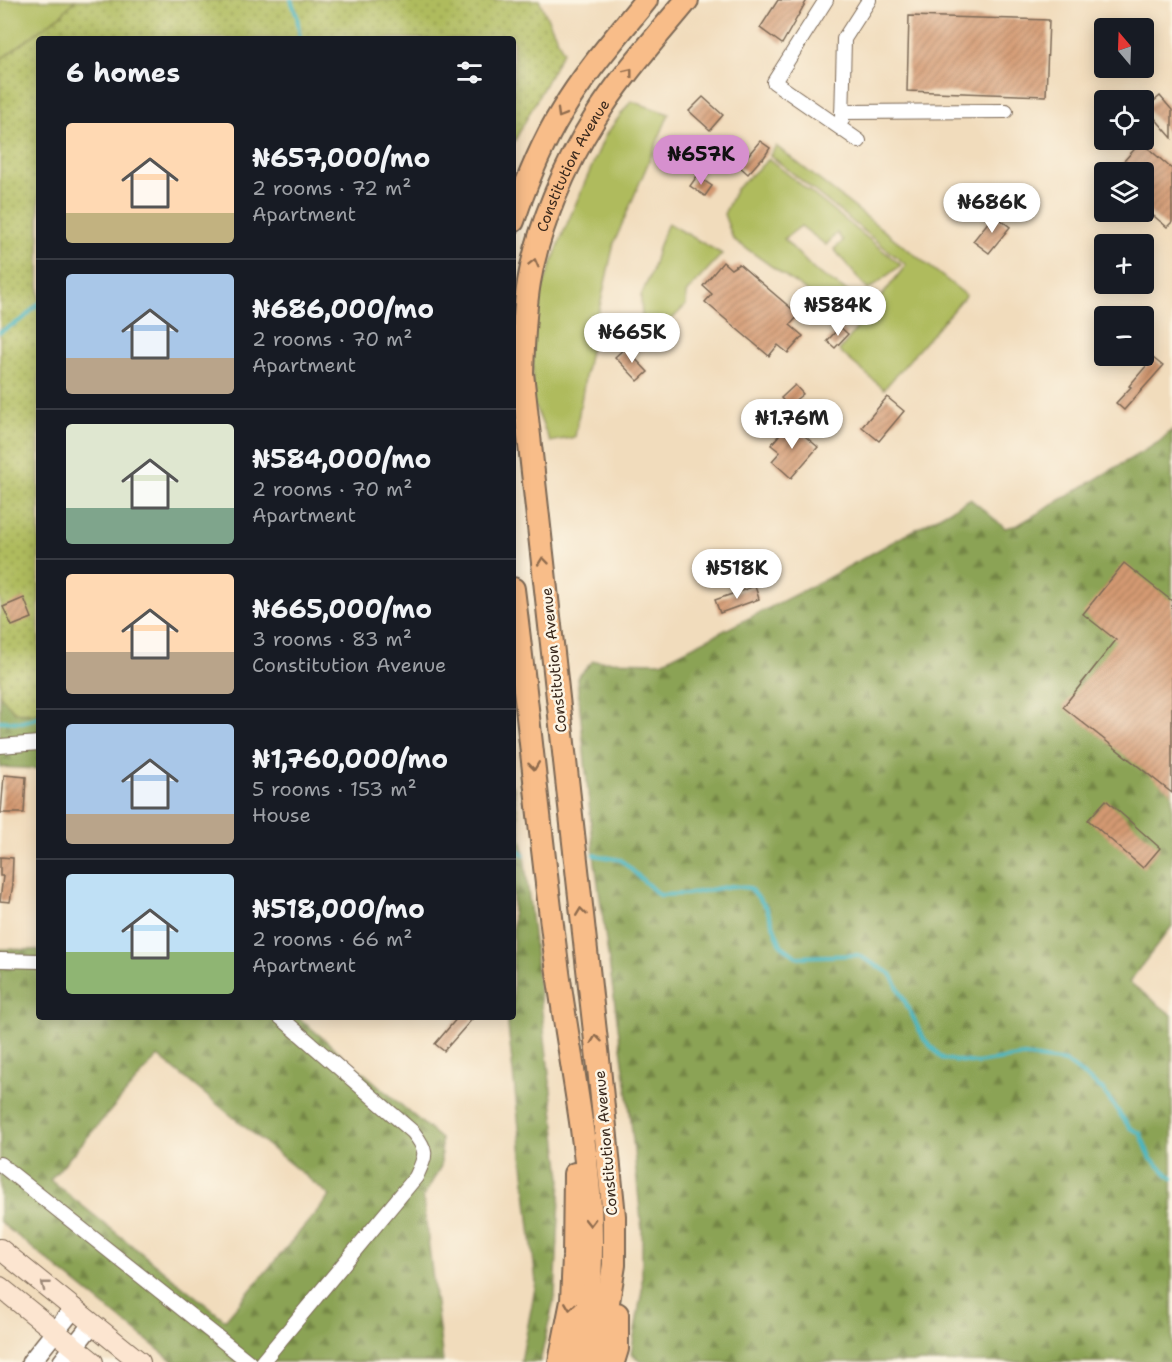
<!DOCTYPE html>
<html lang="en">
<head>
<meta charset="utf-8">
<style>
  :root { --surface:#171b24; --page:#20242c; --text:#f1f3f6; --muted:#9ea1a6; --line:#363941; --accent:#d690ce }
  body { margin:0; font-family:"Shantell Sans",sans-serif; background:var(--page); color:var(--text); height:100vh; display:flex; flex-direction:column; font-size:22px; white-space:nowrap }
  * { box-sizing:border-box; margin:0 }
  p { font-size:20px; color:var(--muted) }
  .icon { flex:none; width:33px; height:33px; fill:none; stroke:currentColor; stroke-width:2; stroke-linecap:round; stroke-linejoin:round }
  .map { position:relative; flex:1; overflow:hidden }
  .drawer { position:absolute; left:36px; top:36px; width:480px; height:984px; display:flex; flex-direction:column; background:var(--surface); border-radius:6px; box-shadow:0 3px 15px #0003 }
  .drawer>* { flex:none }
  .needle { width:39px; rotate:341deg }
  .buttons { position:absolute; left:1094px; top:18px; display:grid; gap:12px }
  .buttons a { display:grid; place-items:center; width:60px; height:60px; border-radius:6px; background:var(--surface); box-shadow:0 3px 15px #0003; font-size:30px }
  .price { position:absolute; translate:-50% -51px; padding:0 14px; border-radius:21px; background:#fff; color:#222; font-size:20px; line-height:39px; filter:drop-shadow(0 2px 3px #0008) }
  .price::after { content:''; position:absolute; left:50%; top:36px; width:18px; height:14px; margin-left:-9px; background:inherit; clip-path:polygon(0 0,100% 0,50% 100%) }
  .price.on { background:var(--accent); color:#111 }
  ul { padding:0; list-style:none }
  li { display:flex; align-items:center; gap:18px; height:150px; padding:0 30px }
  li+li { border-top:2px solid var(--line) }
  li span { display:grid; place-items:center; flex:none; width:168px; height:120px; border-radius:6px; color:#555 }
  li>.icon { margin-inline-start:auto }
  span .icon { width:72px; height:72px; fill:#fffc; stroke-width:1 }
  li b { font-size:26px }
  h2 { display:flex; justify-content:space-between; align-items:center; height:72px; padding:0 30px; font-size:26px }
  .map>svg:first-child { display:block }
  .grass { fill:#afbb5d; stroke:#75723e; stroke-width:1.5 }
  .forest { fill:url(#forest-firs); stroke:#636639; stroke-width:1.5; fill-rule:evenodd }
  .park { fill:url(#park-dots); stroke:#75723e; stroke-width:1.5 }
  .lines { fill:none; stroke-linecap:round; stroke-linejoin:round }
  .stream { stroke:#46b5c0; stroke-width:4 }
  .building { fill:url(#building-hatch) }
  .minor-casing { stroke:#7b6855; stroke-width:16 }
  .tertiary-casing { stroke:#7b6855; stroke-width:21 }
  .secondary-casing { stroke:#7b6855; stroke-width:22 }
  .primary-casing { stroke:#7b6855; stroke-width:26 }
  .minor { stroke:#fff; stroke-width:14 }
  .tertiary { stroke:#fff; stroke-width:18 }
  .secondary { stroke:#fce5d0; stroke-width:20 }
  .primary { stroke:#f8bd89; stroke-width:22 }
  .oneway { stroke:#906c4e }
  .oneway2 { stroke:#9c8877 }
  .labels { text-anchor:middle; dominant-baseline:central; stroke-width:5; stroke-linejoin:round; paint-order:stroke }
  .street-label { font-size:15px; fill:#3b2a1e; stroke:#fcf5e5 }
</style>
</head>
<body>
<div class="map">
<svg width="1172" height="1362" viewBox="0 0 1172 1362">
  <defs>
    <pattern id="forest-firs" width="22" height="20" patternUnits="userSpaceOnUse" patternTransform="scale(1.5)"><rect width="22" height="20" fill="#8ba354"/><path d="M5 1l3.5 6h-7zM16 11l3.5 6h-7z" fill="#738545"/></pattern>
    <pattern id="park-dots" width="8" height="8" patternUnits="userSpaceOnUse" patternTransform="scale(1.5)"><rect width="8" height="8" fill="#afbb5d"/><path d="M2 2h.1M6 6h.1" fill="none" stroke="#90984c" stroke-width="1.8" stroke-linecap="round"/></pattern>
    <pattern id="building-hatch" width="6" height="6" patternUnits="userSpaceOnUse" patternTransform="scale(1.5)"><rect width="6" height="6" fill="#d49a72"/><path d="M-1 1l2-2M0 6l6-6M5 7l2-2" fill="none" stroke="#ad7e5d"/></pattern>
  </defs>
  <rect width="100%" height="100%" fill="#fcf5e5"/>
  <filter id="ink" filterUnits="userSpaceOnUse"><feTurbulence type="fractalNoise" baseFrequency=".0167" numOctaves="2"/><feDisplacementMap in="SourceGraphic" scale="12" xChannelSelector="R" yChannelSelector="G"/><feConvolveMatrix kernelMatrix="1 2 1 2 8 2 1 2 1" color-interpolation-filters="sRGB"/></filter>
  <filter id="wash" filterUnits="userSpaceOnUse"><feTurbulence type="fractalNoise" baseFrequency=".008" numOctaves="4" result="noise"/><feDisplacementMap in="SourceGraphic" scale="24" xChannelSelector="R" yChannelSelector="G"/><feGaussianBlur stdDeviation="1.35" result="paint"/><feColorMatrix in="noise" values="0 0 0 0 0 0 0 0 0 0 0 0 0 0 0 0 0 1.4 0 .05"/><feComposite in="paint" operator="in"/></filter>
  <g filter="url(#wash)">
    <rect width="100%" height="100%" fill="#f1dcbc"/>
    <g class="grass">
      <path d="M 0,0 L 75,0 L 62,14 L 0,60 Z"/>
      <path d="M 631,101 L 669,114 L 614,243 L 588,360 L 575,437 L 550,442 L 532,399 L 534,310 L 564,231 L 605,136 Z"/>
      <path d="M 776,146 L 966,295 L 884,389 L 839,351 L 906,265 L 770,155 Z"/>
      <path d="M 769,159 L 901,265 L 868,290 L 834,249 L 843,241 L 837,233 L 826,245 L 801,226 L 784,239 L 815,271 L 850,293 L 843,317 L 733,239 L 724,214 L 736,189 Z"/>
      <path d="M 668,223 L 722,254 L 686,293 L 686,305 L 658,333 L 642,320 L 641,296 L 652,271 L 659,245 Z"/>
    </g>
    <g class="forest">
      <path d="M 1172,430 L 1172,926 L 1129,982 L 1172,1015 L 1172,1362 L 641,1362 L 631,1354 L 642,1290 L 642,1230 L 630,1112 L 594,855 L 577,678 L 593,661 L 662,662 L 826,579 L 970,499 L 984,510 L 1005,528 L 1018,525 L 1159,442 Z"/>
      <path d="M 0,695 L 15,712 L 35,713 L 39,711 L 39,769 L 0,767 Z"/>
      <path d="M 513,784 L 524,855 L 561,1178 L 555,1295 L 540,1362 L 521,1362 L 536,1283 L 507,1017 L 513,1017 Z"/>
      <path d="M 0,949 L 39,950 L 39,1017 L 298,1017 L 441,1139 L 441,1166 L 423,1198 L 443,1362 L 174,1362 L 0,1222 ZM 158,1056 L 330,1196 L 225,1320 L 50,1180 Z"/>
    </g>
    <path class="park" d="M 75,0 L 539,0 L 563,51 L 513,144 L 513,39 L 39,39 L 39,711 L 35,713 L 15,712 L 0,695 L 0,60 L 62,14 Z"/>
    <g class="lines">
      <g class="stream">
        <path d="M 291,0 L 297,16 L 300,38 L 299,39"/>
        <path d="M 0,332 L 23,319 L 39,303"/>
        <path d="M 0,721 L 22,722 L 39,717"/>
        <path d="M 513,847 L 524,855"/>
        <path d="M 594,855 L 621,860 L 659,895 L 687,894 L 731,886 L 750,888 L 766,907 L 781,945 L 797,957 L 858,955 L 891,974 L 924,1039 L 943,1059 L 977,1063 L 1024,1056 L 1066,1062 L 1102,1089 L 1130,1128 L 1140,1133 L 1151,1159 L 1172,1178"/>
      </g>
    </g>
    <g id="blocks">
      <g class="building">
        <path d="M 778,0 L 807,0 L 782,44 L 760,28 Z"/>
        <path d="M 909,16 L 1049,20 L 1046,96 L 907,91 Z"/>
        <path d="M 1160,96 L 1172,110 L 1172,138 L 1146,108 Z"/>
        <path d="M 703,97 L 723,115 L 710,130 L 689,111 Z"/>
        <path d="M 760,141 L 770,148 L 763,159 L 762,158 L 748,174 L 739,166 Z"/>
        <path d="M 1141,142 L 1172,169 L 1172,222 L 1167,227 L 1143,207 L 1143,172 L 1114,172 Z"/>
        <path d="M 697,176 L 712,186 L 705,196 L 690,186 Z"/>
        <path d="M 994,215 L 1010,227 L 989,253 L 973,241 Z"/>
        <path d="M 723,262 L 731,269 L 739,264 L 799,315 L 790,325 L 803,336 L 788,353 L 778,345 L 769,356 L 705,302 L 712,294 L 703,286 Z"/>
        <path d="M 840,327 L 848,334 L 835,348 L 827,341 Z"/>
        <path d="M 625,348 L 648,372 L 638,381 L 615,357 Z"/>
        <path d="M 1153,358 L 1163,366 L 1124,410 L 1116,403 L 1131,387 L 1129,386 Z"/>
        <path d="M 795,385 L 803,394 L 788,406 L 781,398 Z"/>
        <path d="M 887,397 L 904,411 L 879,441 L 862,427 Z"/>
        <path d="M 789,423 L 818,447 L 791,478 L 772,461 L 780,452 L 771,445 Z"/>
        <path d="M 1124,563 L 1172,601 L 1172,793 L 1063,707 L 1116,640 L 1083,614 Z"/>
        <path d="M 755,586 L 759,599 L 720,613 L 715,600 Z"/>
        <path d="M 24,598 L 32,618 L 12,626 L 3,607 Z"/>
        <path d="M 4,775 L 26,777 L 24,813 L 1,813 Z"/>
        <path d="M 1106,800 L 1160,848 L 1143,868 L 1088,820 Z"/>
        <path d="M 0,857 L 13,858 L 12,883 L 13,884 L 10,902 L 0,901 L 3,876 L 0,876 Z"/>
        <path d="M 458,1017 L 474,1017 L 444,1051 L 435,1044 Z"/>
      </g>
    </g>
  </g>
  <g filter="url(#ink)">
    <use href="#blocks" fill-opacity="0" stroke="#7b6855" stroke-width="1.5"/>
    <g class="lines">
      <g class="minor-casing">
        <g id="minor">
          <path d="M 826,0 L 774,82 L 859,141"/>
          <path d="M 842,112 L 1006,111"/>
          <path d="M 842,120 L 844,39 L 869,0"/>
          <path d="M 0,746 L 39,743"/>
          <path d="M 0,960 L 39,961"/>
          <path d="M 0,1164 L 249,1362"/>
          <path d="M 262,1362 L 416,1177 C 426,1155 429,1152 413,1132 L 280,1017"/>
        </g>
      </g>
      <g class="tertiary-casing">
        <g id="tertiary">
          <path d="M 31,1362 L 74,1308"/>
          <path d="M 62,1362 L 92,1324"/>
        </g>
      </g>
      <g class="secondary-casing">
        <g id="secondary">
          <path d="M 0,1249 L 140,1362"/>
          <path d="M 0,1287 L 93,1362"/>
        </g>
      </g>
      <g class="primary-casing">
        <g id="primary">
          <path d="M 513,221 C 526,183 541,145 562,111 C 586,71 617,36 646,0"/>
          <path d="M 513,589 C 529,717 541,844 558,972 C 575,1100 611,1234 577,1362"/>
          <path d="M 560,1362 L 572,1301 L 574,1257 L 575,1174"/>
          <path id="s1" d="M 597,1362 L 603,1333 L 614,1265 L 614,1216 L 599,1068 L 522,373 C 523,343 524,312 529,282 C 538,228 565,165 595,118 C 621,76 655,39 687,0"/>
          <path d="M 613,1362 L 617,1349 L 617,1314"/>
        </g>
      </g>
      <use href="#minor" class="minor"/>
      <use href="#tertiary" class="tertiary"/>
      <use href="#secondary" class="secondary"/>
      <use href="#primary" class="primary"/>
    </g>
    <defs><path id="oneway-chevron" d="M-2-3.5L2.5 0L-2 3.5" fill="none" stroke-width="1.6" stroke-linecap="round" stroke-linejoin="round" transform="scale(1.5)"/></defs>
    <g class="oneway">
      <use href="#oneway-chevron" transform="translate(629 72) rotate(-52)"/>
      <use href="#oneway-chevron" transform="translate(561 114) rotate(120)"/>
      <use href="#oneway-chevron" transform="translate(534 263) rotate(-76)"/>
      <use href="#oneway-chevron" transform="translate(543 561) rotate(-96)"/>
      <use href="#oneway-chevron" transform="translate(534 766) rotate(83)"/>
      <use href="#oneway-chevron" transform="translate(581 912) rotate(-97)"/>
      <use href="#oneway-chevron" transform="translate(596 1039) rotate(-97)"/>
      <use href="#oneway-chevron" transform="translate(590 1222) rotate(89)"/>
      <use href="#oneway-chevron" transform="translate(570 1306) rotate(98)"/>
    </g>
    <use class="oneway2" href="#oneway-chevron" transform="translate(45 1285) rotate(-142)"/>
  </g>
  <g class="labels">
    <g class="street-label">
      <text stroke="none"><textPath href="#s1" startOffset="1212">Constitution Avenue</textPath></text>
      <text transform="translate(554 660) rotate(-96)">Constitution Avenue</text>
      <text transform="translate(606 1143) rotate(-95)">Constitution Avenue</text>
    </g>
  </g>
</svg>
<div class="buttons">
<a><svg class="needle" viewBox="-14 -14 28 28"><path d="M0-13l5 13h-10z" fill="#e53935"/><path d="M0 13l5-13h-10z" fill="#9ea1a6"/></svg></a>
<a><svg class="icon" aria-label="locate" viewBox="0 0 24 24"><circle cx="12" cy="12" r="6"/><path d="M12 2v4M12 18v4M2 12h4M18 12h4"/></svg></a>
<a><svg class="icon" aria-label="layers" viewBox="0 0 24 24"><path d="M12 4l9 5-9 5-9-5zM3 14l9 5 9-5"/></svg></a>
<a>+</a>
<a>−</a>
</div>
<b class="price on" style="left:701px;top:186px">₦657K</b>
<b class="price" style="left:992px;top:234px">₦686K</b>
<b class="price" style="left:838px;top:337px">₦584K</b>
<b class="price" style="left:632px;top:364px">₦665K</b>
<b class="price" style="left:792px;top:450px">₦1.76M</b>
<b class="price" style="left:737px;top:600px">₦518K</b>
<section class="drawer">
<h2>6 homes<svg class="icon" aria-label="filters" viewBox="0 0 24 24"><path d="M4 7h16M4 17h16"/><circle cx="9" cy="7" r="2"/><circle cx="15" cy="17" r="2"/></svg></h2>
<ul>
<li><span style="background:linear-gradient(#ffd9b3 75%,#c2b280 0)"><svg class="icon" aria-label="home" viewBox="0 0 24 24"><path d="M3 11l9-7 9 7M6 9v11h12V9"/></svg></span><div><b>₦657,000/mo</b><p>2 rooms · 72 m²</p><p>Apartment</p></div></li>
<li><span style="background:linear-gradient(#a9c7e8 70%,#b9a48a 0)"><svg class="icon" aria-label="home" viewBox="0 0 24 24"><path d="M3 11l9-7 9 7M6 9v11h12V9"/></svg></span><div><b>₦686,000/mo</b><p>2 rooms · 70 m²</p><p>Apartment</p></div></li>
<li><span style="background:linear-gradient(#dfe7d0 70%,#7fa58c 0)"><svg class="icon" aria-label="home" viewBox="0 0 24 24"><path d="M3 11l9-7 9 7M6 9v11h12V9"/></svg></span><div><b>₦584,000/mo</b><p>2 rooms · 70 m²</p><p>Apartment</p></div></li>
<li><span style="background:linear-gradient(#ffd9b3 65%,#b9a48a 0)"><svg class="icon" aria-label="home" viewBox="0 0 24 24"><path d="M3 11l9-7 9 7M6 9v11h12V9"/></svg></span><div><b>₦665,000/mo</b><p>3 rooms · 83 m²</p><p>Constitution Avenue</p></div></li>
<li><span style="background:linear-gradient(#a9c7e8 75%,#b9a48a 0)"><svg class="icon" aria-label="home" viewBox="0 0 24 24"><path d="M3 11l9-7 9 7M6 9v11h12V9"/></svg></span><div><b>₦1,760,000/mo</b><p>5 rooms · 153 m²</p><p>House</p></div></li>
<li><span style="background:linear-gradient(#bfe0f5 65%,#8fb573 0)"><svg class="icon" aria-label="home" viewBox="0 0 24 24"><path d="M3 11l9-7 9 7M6 9v11h12V9"/></svg></span><div><b>₦518,000/mo</b><p>2 rooms · 66 m²</p><p>Apartment</p></div></li>
</ul>
</section>
</div>
</body>
</html>
